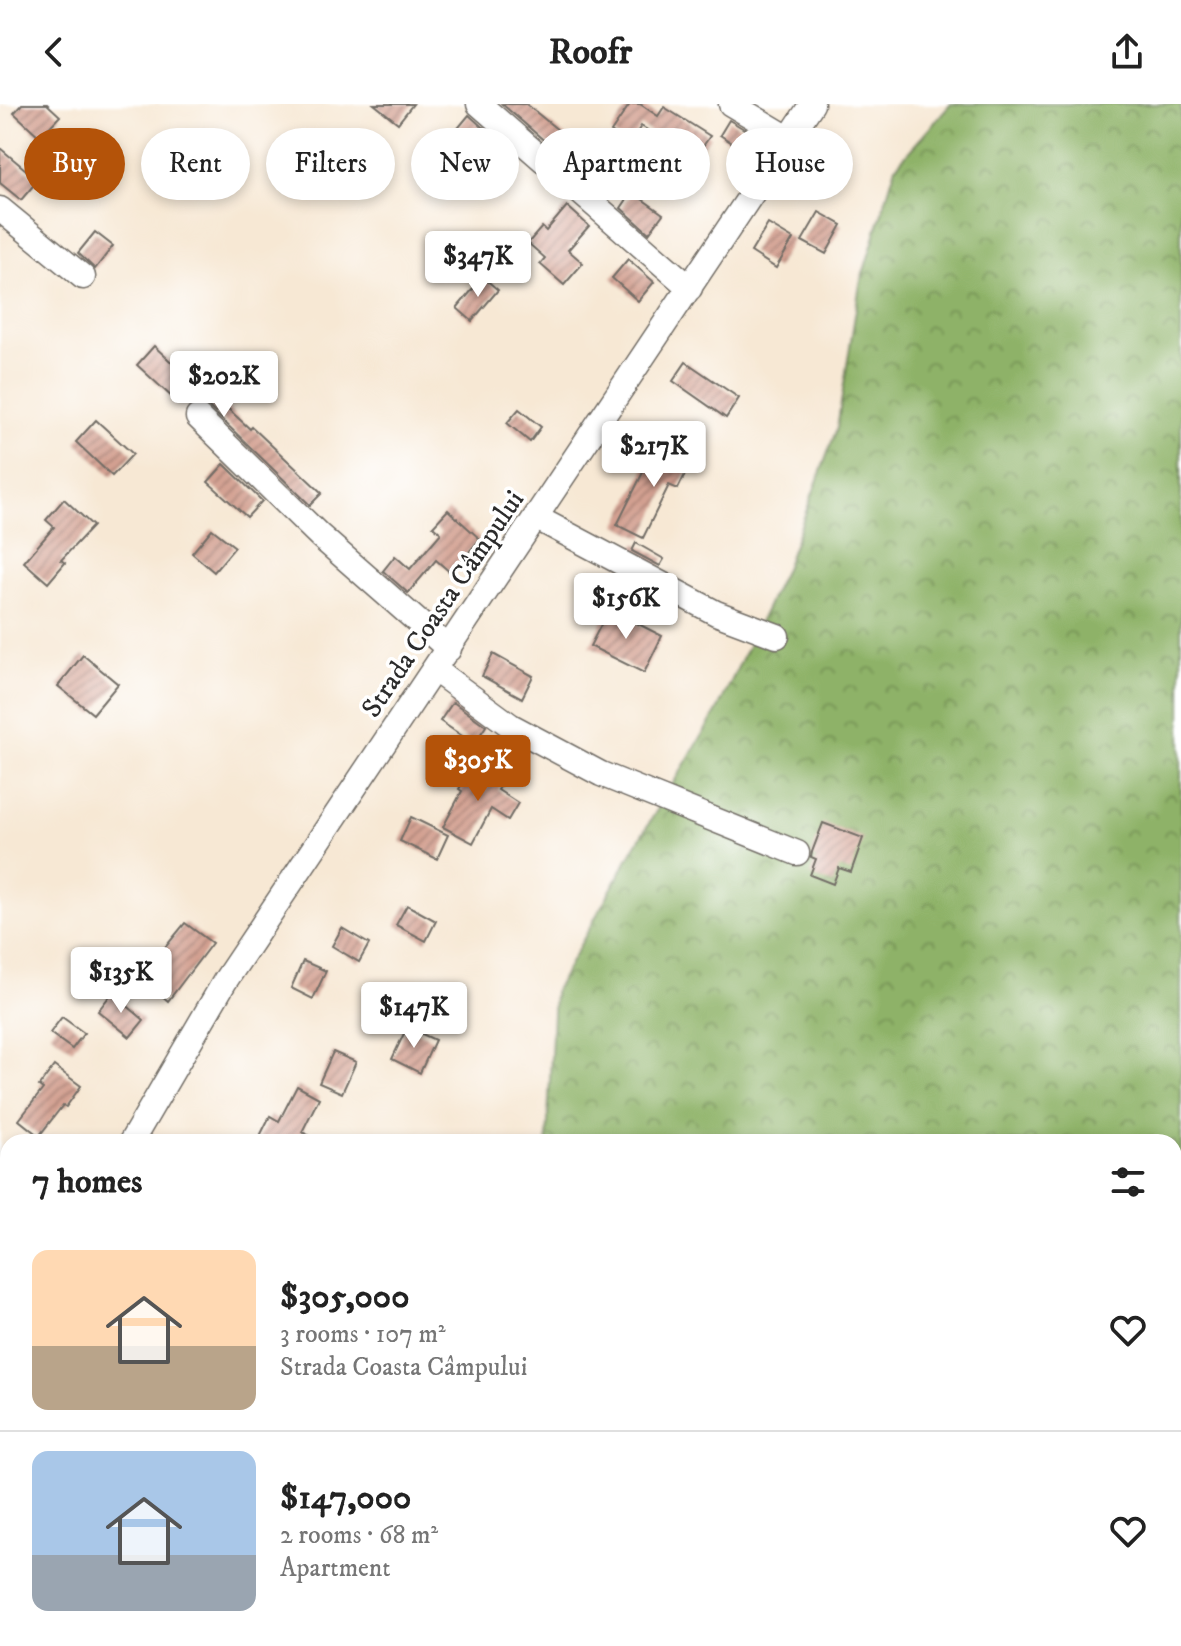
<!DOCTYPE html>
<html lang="en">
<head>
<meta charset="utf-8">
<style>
  :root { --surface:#fff; --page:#f2f2f2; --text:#222; --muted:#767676; --line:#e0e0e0; --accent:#b45309 }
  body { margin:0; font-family:"IM FELL DW Pica",serif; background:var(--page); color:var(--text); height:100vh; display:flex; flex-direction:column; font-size:30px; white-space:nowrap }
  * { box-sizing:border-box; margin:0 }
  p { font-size:26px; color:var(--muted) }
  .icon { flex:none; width:44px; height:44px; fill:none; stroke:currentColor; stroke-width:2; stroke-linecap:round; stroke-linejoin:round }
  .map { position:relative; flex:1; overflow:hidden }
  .sheet { position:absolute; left:0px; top:1030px; width:1182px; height:512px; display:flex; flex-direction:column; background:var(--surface); border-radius:24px 24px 0 0; box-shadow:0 4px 12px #0003 }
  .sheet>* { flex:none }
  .hud { position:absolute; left:24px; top:24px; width:1134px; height:72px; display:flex; gap:16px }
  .price { position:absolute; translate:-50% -68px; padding:0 18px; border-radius:8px; background:#fff; color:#222; font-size:26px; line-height:52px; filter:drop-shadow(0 2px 4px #0008) }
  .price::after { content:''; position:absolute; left:50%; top:48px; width:24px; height:18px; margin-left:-12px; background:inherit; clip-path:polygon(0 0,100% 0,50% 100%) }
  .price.selected { background:var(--accent); color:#fff }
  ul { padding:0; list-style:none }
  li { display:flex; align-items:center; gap:24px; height:200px; padding:0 32px }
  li+li { border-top:2px solid var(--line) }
  li span { display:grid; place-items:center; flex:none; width:224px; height:160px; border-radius:16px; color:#555 }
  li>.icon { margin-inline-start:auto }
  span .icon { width:96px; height:96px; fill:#fffc; stroke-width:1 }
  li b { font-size:34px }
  h2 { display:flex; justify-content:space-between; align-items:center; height:96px; padding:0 32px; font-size:34px }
  .tag { padding:0 28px; border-radius:36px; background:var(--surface); box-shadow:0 4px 12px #0003; font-size:28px; line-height:72px }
  .tag.selected { background:var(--accent); color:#fff }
  header { display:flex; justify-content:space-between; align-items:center; height:104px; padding:0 32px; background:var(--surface); font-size:36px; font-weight:800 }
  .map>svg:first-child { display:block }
  .forest { fill:url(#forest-crowns); stroke:#5c6e49; stroke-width:2 }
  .building { fill:url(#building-hatch) }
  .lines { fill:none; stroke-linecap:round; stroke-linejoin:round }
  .minor-casing { stroke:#726d66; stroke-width:27 }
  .path { stroke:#726d66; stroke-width:3; stroke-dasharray:2 6; stroke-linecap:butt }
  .minor { stroke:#fff; stroke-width:24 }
  .labels { text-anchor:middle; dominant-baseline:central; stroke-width:7; stroke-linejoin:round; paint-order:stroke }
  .street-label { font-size:28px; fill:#2b2b2b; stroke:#fff }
</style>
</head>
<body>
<header><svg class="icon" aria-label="back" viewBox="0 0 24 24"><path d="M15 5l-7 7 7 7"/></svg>Roofr<svg class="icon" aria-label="share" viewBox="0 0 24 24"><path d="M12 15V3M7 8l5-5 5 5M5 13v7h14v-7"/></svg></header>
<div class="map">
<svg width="1181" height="1542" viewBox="0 0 1181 1542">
  <defs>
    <pattern id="forest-crowns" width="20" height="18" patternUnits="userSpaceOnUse" patternTransform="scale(2)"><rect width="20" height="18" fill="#8eb267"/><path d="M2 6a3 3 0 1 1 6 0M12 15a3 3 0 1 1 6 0" fill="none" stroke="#749155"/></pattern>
    <pattern id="building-hatch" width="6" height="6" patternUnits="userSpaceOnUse" patternTransform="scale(2)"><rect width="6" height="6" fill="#d3a091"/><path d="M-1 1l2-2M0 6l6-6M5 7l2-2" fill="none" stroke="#ab8377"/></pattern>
  </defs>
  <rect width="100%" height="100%" fill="#fff"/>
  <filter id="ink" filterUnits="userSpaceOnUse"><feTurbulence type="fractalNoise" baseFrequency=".0125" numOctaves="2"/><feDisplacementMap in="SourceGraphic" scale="16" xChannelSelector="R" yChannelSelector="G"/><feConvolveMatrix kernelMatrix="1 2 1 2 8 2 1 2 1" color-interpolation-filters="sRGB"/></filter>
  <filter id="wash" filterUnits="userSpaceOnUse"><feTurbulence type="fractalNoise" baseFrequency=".006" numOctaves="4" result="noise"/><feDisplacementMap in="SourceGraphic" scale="32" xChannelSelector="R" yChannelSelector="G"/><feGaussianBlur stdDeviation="1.8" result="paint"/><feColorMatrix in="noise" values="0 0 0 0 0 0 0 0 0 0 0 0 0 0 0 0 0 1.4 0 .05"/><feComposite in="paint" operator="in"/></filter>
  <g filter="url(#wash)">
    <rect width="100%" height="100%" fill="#f7e8d4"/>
    <path class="forest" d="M 951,0 L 1181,0 L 1181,1542 L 991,1542 L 990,1534 L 1174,1534 L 1174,1038 L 547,1038 L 554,888 L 634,744 L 717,607 L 784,467 L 837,324 L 860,180 L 896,62 Z"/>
    <g id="blocks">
      <g class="building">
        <path d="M 22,0 L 47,0 L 60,12 L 40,33 L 14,9 Z"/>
        <path d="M 374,0 L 413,0 L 398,19 Z"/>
        <path d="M 502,0 L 526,0 L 580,44 L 582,41 L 599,54 L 585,72 Z"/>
        <path d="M 630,0 L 640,0 L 658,12 L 664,3 L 710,32 L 699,48 L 678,35 L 674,42 L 641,22 L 629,41 L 611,28 Z"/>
        <path d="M 469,11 L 491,31 L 477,48 L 454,29 Z"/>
        <path d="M 729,16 L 749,28 L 740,44 L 720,31 Z"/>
        <path d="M 328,36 L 350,60 L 331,78 L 309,54 Z"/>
        <path d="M 0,44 L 38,76 L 21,96 L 0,79 Z"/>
        <path d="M 632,88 L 663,110 L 649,129 L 621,104 Z"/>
        <path d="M 567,102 L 589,122 L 568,146 L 583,159 L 564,181 L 540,160 L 545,154 L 528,139 L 542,123 L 546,127 Z"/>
        <path d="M 819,108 L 842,121 L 826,150 L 802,137 Z"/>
        <path d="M 768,120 L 793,135 L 776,164 L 751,148 Z"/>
        <path d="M 95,128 L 113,142 L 95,165 L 78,149 Z"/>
        <path d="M 628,155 L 654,178 L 638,197 L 612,174 Z"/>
        <path d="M 483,173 L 498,186 L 472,217 L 457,204 Z"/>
        <path d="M 154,242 L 193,278 L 196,275 L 250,325 L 252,323 L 322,389 L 310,401 L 208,302 L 201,298 L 190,300 L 178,289 L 173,294 L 137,261 Z"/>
        <path d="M 686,258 L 739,294 L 726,314 L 673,277 Z"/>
        <path d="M 519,305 L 541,323 L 530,338 L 507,319 Z"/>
        <path d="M 96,316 L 133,350 L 112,372 L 76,338 Z"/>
        <path d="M 670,343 L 693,354 L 678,385 L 669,381 L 643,434 L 617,421 L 655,344 L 666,350 Z"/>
        <path d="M 224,360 L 262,397 L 247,413 L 208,378 Z"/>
        <path d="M 64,395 L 93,422 L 61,456 L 65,459 L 48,479 L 24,458 L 54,423 L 46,416 Z"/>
        <path d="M 448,406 L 480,435 L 451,469 L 436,456 L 408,489 L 383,467 L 395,452 L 410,465 L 441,429 L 433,422 Z"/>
        <path d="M 212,425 L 235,443 L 214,468 L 192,449 Z"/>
        <path d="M 636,439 L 664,455 L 660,462 L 632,447 Z"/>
        <path d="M 609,505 L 662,532 L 644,569 L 590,542 Z"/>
        <path d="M 493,550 L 533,572 L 522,594 L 482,572 Z"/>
        <path d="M 83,551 L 118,580 L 93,610 L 58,582 Z"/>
        <path d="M 453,598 L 486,622 L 474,640 L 440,617 Z"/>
        <path d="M 475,658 L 504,676 L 498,686 L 518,699 L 508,716 L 491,705 L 473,739 L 443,723 L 462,687 L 459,685 Z"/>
        <path d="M 411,713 L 448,731 L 437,755 L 400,737 Z"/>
        <path d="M 823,719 L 863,734 L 851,768 L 839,764 L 833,780 L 810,771 L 816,755 L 811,753 L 812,748 Z"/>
        <path d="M 407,801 L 436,817 L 426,837 L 396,821 Z"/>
        <path d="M 185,819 L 212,839 L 168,897 L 141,873 Z"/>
        <path d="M 342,824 L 369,840 L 359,858 L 332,842 Z"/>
        <path d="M 303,857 L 326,867 L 313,895 L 291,884 Z"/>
        <path d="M 112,889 L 144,916 L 130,933 L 98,907 Z"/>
        <path d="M 62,913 L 84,929 L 72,945 L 50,929 Z"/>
        <path d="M 407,923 L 435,936 L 420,969 L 392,955 Z"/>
        <path d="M 333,948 L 356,958 L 342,989 L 319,979 Z"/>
        <path d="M 54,962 L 81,982 L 66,1003 L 63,1001 L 39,1032 L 19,1016 L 43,985 L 39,982 Z"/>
        <path d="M 297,982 L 319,994 L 302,1028 L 322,1038 L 257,1038 L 270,1012 L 279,1017 Z"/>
      </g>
    </g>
  </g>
  <g filter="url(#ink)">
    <use href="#blocks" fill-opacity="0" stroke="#726d66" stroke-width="2"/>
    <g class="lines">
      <g class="minor-casing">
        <g id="minor">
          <path d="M 479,0 L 690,184"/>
          <path d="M 731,0 L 790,35"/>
          <path d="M 0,105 L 83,173"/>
          <path d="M 198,313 L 320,432 L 449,545"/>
          <path d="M 537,414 L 716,509 L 777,532"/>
          <path d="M 435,566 L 511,622 L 601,670 L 797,749"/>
          <path d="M 131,1038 L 225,877 L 812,0"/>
          <path d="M 0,1264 L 8,1250"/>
          <path d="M 0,1305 L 8,1309"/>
          <path d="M 0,1431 L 8,1434"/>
          <path d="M 209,1534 L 224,1542"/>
          <path d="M 505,1542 L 512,1534"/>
          <path d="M 655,1542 L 657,1534"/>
        </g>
      </g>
      <g class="path">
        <path d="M 1174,1274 L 1181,1269"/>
        <path d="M 1067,1542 L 1069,1534"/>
      </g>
      <use href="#minor" class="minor"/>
    </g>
  </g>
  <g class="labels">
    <g class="street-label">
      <text transform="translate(443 500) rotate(-56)">Strada Coasta Câmpului</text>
    </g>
  </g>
</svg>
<b class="price" style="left:478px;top:195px">$347K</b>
<b class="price" style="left:224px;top:315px">$202K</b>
<b class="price" style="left:654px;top:385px">$217K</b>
<b class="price" style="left:626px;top:537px">$156K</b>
<b class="price selected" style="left:478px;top:699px">$305K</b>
<b class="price" style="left:121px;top:911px">$135K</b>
<b class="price" style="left:414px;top:946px">$147K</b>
<div class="hud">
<a class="tag selected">Buy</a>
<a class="tag">Rent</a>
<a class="tag">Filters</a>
<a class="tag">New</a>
<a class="tag">Apartment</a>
<a class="tag">House</a>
</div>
<section class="sheet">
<h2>7 homes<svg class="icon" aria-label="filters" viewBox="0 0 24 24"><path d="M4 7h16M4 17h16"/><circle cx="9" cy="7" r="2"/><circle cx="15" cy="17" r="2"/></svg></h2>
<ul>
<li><span style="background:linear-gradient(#ffd9b3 60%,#b9a48a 0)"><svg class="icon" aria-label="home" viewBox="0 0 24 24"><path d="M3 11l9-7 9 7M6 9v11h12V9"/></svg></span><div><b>$305,000</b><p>3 rooms · 107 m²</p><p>Strada Coasta Câmpului</p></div><svg class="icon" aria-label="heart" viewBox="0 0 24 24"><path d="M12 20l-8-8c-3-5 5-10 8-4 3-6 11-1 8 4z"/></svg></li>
<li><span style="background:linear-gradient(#a9c7e8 65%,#9aa5b1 0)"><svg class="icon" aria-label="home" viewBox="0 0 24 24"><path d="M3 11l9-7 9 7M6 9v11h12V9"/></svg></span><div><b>$147,000</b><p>2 rooms · 68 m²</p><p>Apartment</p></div><svg class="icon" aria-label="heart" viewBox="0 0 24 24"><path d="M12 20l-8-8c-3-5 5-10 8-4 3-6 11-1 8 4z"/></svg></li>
</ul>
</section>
</div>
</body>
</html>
